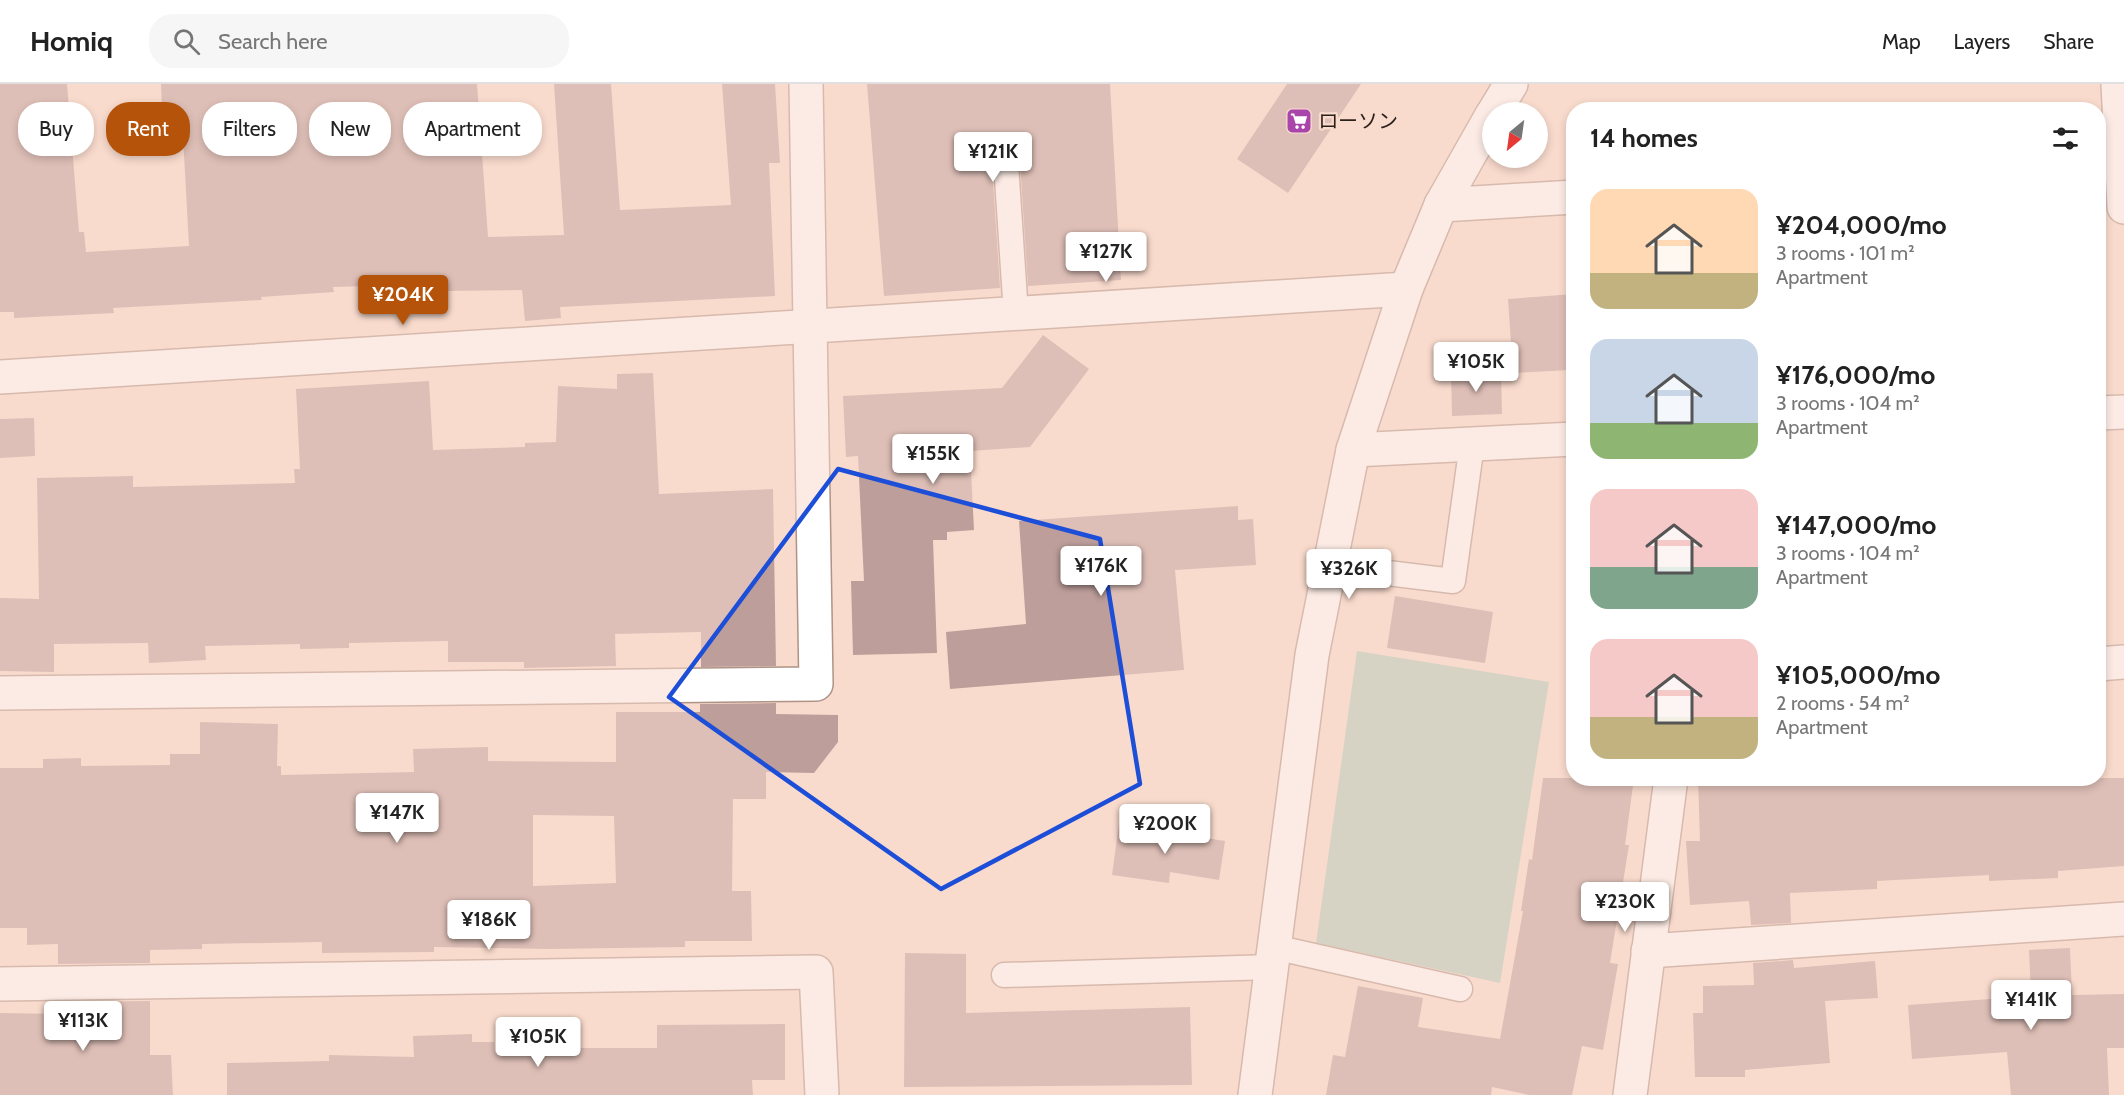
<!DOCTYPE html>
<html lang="en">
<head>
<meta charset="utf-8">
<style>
  :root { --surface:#fff; --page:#f6f6f6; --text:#222; --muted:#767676; --line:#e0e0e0; --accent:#b45309 }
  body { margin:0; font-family:Cabin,"Noto Sans JP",sans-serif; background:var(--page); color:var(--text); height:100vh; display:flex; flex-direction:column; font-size:22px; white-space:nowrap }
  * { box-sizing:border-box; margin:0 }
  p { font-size:20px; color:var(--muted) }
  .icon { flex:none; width:33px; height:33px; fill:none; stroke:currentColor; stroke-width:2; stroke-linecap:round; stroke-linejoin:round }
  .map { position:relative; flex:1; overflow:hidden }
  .side { position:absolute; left:1566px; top:18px; width:540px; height:684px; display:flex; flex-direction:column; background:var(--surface); border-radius:24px; box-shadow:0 3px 9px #0003 }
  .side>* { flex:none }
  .top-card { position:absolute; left:18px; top:18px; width:570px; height:54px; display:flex; gap:12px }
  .needle { width:39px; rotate:209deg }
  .buttons { position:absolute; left:1482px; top:18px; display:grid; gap:12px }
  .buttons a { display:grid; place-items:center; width:66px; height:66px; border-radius:50%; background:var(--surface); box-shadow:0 3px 9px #0003; font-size:30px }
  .price { position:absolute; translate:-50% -51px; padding:0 14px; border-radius:6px; background:#fff; color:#222; font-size:20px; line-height:39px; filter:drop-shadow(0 2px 3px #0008) }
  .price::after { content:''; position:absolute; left:50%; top:36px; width:18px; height:14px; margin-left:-9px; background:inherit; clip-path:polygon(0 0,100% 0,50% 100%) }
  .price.active { background:var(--accent); color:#fff }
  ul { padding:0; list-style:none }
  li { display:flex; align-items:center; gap:18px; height:150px; padding:0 24px }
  li span { display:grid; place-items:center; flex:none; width:168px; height:120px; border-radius:18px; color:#555 }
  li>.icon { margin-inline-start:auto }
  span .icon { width:72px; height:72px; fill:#fffc; stroke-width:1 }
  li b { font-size:26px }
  h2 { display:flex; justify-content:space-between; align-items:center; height:72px; padding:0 24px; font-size:26px }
  .tag { padding:0 21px; border-radius:24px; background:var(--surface); box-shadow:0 3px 9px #0003; font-size:21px; line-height:54px }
  .tag.active { background:var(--accent); color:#fff }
  header { display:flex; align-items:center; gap:36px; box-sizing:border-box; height:84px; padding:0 30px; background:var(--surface); border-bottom:2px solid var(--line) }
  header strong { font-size:28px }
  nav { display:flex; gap:33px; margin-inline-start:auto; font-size:21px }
  .search { width:420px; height:54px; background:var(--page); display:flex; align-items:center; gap:15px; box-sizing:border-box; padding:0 21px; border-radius:24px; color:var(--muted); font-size:22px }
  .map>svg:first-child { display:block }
  .green { fill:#accbb8 }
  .building { fill:#bd9e9b; fill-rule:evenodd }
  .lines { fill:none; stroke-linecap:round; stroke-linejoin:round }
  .service-casing { stroke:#ae9386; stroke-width:27 }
  .minor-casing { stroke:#ae9386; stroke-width:36 }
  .tertiary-casing { stroke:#ae9386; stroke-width:36 }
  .service { stroke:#fff; stroke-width:24 }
  .minor { stroke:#fff; stroke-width:33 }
  .tertiary { stroke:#fff; stroke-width:33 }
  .marked { fill:none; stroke:#1d4ed8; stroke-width:4.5; stroke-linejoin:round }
  .labels { text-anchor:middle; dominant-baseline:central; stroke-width:4.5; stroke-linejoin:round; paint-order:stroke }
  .poi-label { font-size:20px; fill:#291e19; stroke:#f9dbcd; text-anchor:start }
</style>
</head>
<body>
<header>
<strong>Homiq</strong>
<div class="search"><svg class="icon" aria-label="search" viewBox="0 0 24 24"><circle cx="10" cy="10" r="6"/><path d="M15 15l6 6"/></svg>Search here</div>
<nav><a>Map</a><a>Layers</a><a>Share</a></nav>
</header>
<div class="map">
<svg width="2124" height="1011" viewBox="0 0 2124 1011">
  <rect width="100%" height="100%" fill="#f9dbcd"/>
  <path class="green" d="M 1357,567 L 1549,598 L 1500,899 L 1316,859 Z"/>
  <g class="building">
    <path d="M 0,0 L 67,0 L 79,148 L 84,148 L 86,168 L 189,162 L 183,52 L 163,53 L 161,0 L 477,0 L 488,153 L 564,151 L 554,0 L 611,0 L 620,126 L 731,121 L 722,0 L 775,0 L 780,79 L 769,79 L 775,212 L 560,223 L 561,234 L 525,237 L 522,206 L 440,207 L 440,200 L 333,203 L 334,208 L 261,213 L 262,216 L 113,224 L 114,229 L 14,234 L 14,228 L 0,228 Z"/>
    <path d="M 867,0 L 1110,0 L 1121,196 L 1028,202 L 1020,79 L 1013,68 L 1004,66 L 994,73 L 992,81 L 1000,204 L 884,212 Z"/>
    <path d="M 1287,0 L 1361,0 L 1288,109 L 1237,75 Z"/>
    <path d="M 1574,210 L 1574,273 L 1568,273 L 1569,286 L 1513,289 L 1508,215 Z"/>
    <path d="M 1043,251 L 1089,285 L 1030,363 L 970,367 L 974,446 L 947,448 L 947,456 L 933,456 L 937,569 L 853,571 L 851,497 L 864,497 L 858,372 L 846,373 L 843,312 L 1002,304 Z"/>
    <path d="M 1501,286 L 1502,330 L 1452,332 L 1451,287 Z"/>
    <path d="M 653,289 L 659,410 L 773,405 L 776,582 L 701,583 L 701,548 L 615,550 L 616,582 L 524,584 L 524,578 L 448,578 L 448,557 L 349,559 L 349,564 L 300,565 L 300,560 L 205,562 L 206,576 L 149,579 L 148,559 L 54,560 L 54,588 L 0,587 L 0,514 L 39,515 L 37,394 L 133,392 L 133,403 L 295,399 L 294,385 L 300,385 L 296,305 L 429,297 L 433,366 L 525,363 L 525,359 L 556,358 L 558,302 L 617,305 L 617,290 Z"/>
    <path d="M 34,334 L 35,372 L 0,374 L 0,335 Z"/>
    <path d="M 1238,422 L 1238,436 L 1253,435 L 1256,481 L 1175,486 L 1184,586 L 950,605 L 946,548 L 1026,540 L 1019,437 Z"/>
    <path d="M 1395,512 L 1493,528 L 1485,579 L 1387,564 Z"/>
    <path d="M 776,619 L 776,630 L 838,631 L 838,658 L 814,689 L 766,688 L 766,715 L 733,715 L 732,807 L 751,807 L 752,857 L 685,857 L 685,863 L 550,865 L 434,863 L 434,868 L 322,869 L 322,858 L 202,860 L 202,865 L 150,866 L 150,879 L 58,880 L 58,860 L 27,861 L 27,844 L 0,844 L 0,684 L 43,684 L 43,675 L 81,674 L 81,682 L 170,681 L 170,670 L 200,670 L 200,638 L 278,640 L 277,682 L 281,682 L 281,691 L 414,688 L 413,665 L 488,663 L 488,677 L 616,678 L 616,628 L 700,628 L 700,620 ZM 533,731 L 614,732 L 616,799 L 533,802 Z"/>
    <path d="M 1543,694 L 1634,694 L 1625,761 L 1629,761 L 1610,879 L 1618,880 L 1603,966 L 1582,962 L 1572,1011 L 1529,1011 L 1492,1003 L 1491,1011 L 1326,1011 L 1333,971 L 1345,973 L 1358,902 L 1423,914 L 1418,943 L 1500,955 L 1523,827 L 1521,827 L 1529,775 L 1532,776 Z"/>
    <path d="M 1698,694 L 2124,694 L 2124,782 L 2058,787 L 2058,794 L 1989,797 L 1989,791 L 1877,797 L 1877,805 L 1790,809 L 1791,839 L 1751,841 L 1749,817 L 1690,821 L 1686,757 L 1700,757 Z"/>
    <path d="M 1119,740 L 1225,757 L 1219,796 L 1170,788 L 1169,799 L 1112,791 Z"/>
    <path d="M 2070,864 L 2072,911 L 2124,910 L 2124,964 L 2107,964 L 2109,1011 L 2011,1011 L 2007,968 L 1912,975 L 1908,921 L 2031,912 L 2029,866 Z"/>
    <path d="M 905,869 L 966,870 L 966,929 L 1190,923 L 1192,1001 L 904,1003 Z"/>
    <path d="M 1793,876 L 1794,884 L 1875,877 L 1878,914 L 1825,917 L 1830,979 L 1745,986 L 1745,993 L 1695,993 L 1693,929 L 1703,929 L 1703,902 L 1754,901 L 1753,879 Z"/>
    <path d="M 150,917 L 150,971 L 171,971 L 173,1011 L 0,1011 L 0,929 L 59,930 L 59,918 Z"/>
    <path d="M 785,940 L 785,996 L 752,996 L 753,1011 L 227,1011 L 227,979 L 329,977 L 329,971 L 414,973 L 413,952 L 472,950 L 472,958 L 494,958 L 495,969 L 567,969 L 567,964 L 657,964 L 657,941 Z"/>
  </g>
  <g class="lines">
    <g class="service-casing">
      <g id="service">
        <path d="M 1006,80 L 1016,230"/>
        <path d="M 1330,482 L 1453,497 L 1472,360"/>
        <path d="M 1274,863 L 1460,905"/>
        <path d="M 1004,891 L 1272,883"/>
      </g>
    </g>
    <g class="minor-casing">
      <g id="minor">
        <path d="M 2118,0 L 2124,123"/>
        <path d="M 1441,121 L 1574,113"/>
        <path d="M 0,293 L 1406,205"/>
        <path d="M 2098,329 L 2124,328"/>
        <path d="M 1353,366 L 1574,355"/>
        <path d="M 2098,580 L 2124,578"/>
        <path d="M 0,609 L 816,600 L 806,0"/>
        <path d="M 1648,867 L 2124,835"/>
        <path d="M 0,900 L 816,888 L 822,1011"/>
        <path d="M 1630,1011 L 1671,694"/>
      </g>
    </g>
    <g class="tertiary-casing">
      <g id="tertiary">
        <path d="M 1494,28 L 1511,0"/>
        <path d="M 1255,1011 L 1312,571 L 1353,366 L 1406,205 L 1441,121 L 1492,31"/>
      </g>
    </g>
    <use href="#service" class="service"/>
    <use href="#minor" class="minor"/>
    <use href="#tertiary" class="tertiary"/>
  </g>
  <path d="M0 0H2124V1011H0ZM 838,385 L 1100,455 L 1140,700 L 941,805 L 669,613 Z" fill="#f9dbcd" fill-opacity=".55" fill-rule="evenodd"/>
  <path class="marked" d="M 838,385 L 1100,455 L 1140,700 L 941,805 L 669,613 Z"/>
  <defs>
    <g id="supermarket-square" transform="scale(1.35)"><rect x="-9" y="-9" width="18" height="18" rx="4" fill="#a945aa" stroke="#f9dbcd"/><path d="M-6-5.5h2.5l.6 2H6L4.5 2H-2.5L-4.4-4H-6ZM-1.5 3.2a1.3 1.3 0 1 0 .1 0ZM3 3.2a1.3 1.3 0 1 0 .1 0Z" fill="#fff"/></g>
  </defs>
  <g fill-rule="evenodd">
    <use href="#supermarket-square" x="1299" y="37"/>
  </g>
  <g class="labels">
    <g class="poi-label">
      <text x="1318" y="37">ローソン</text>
    </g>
  </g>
</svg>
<div class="buttons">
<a><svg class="needle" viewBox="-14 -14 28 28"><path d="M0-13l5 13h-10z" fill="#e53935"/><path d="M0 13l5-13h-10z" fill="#767676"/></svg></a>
</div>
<b class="price" style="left:993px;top:99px">¥121K</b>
<b class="price" style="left:1106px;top:199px">¥127K</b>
<b class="price active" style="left:403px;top:242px">¥204K</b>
<b class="price" style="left:1476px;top:309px">¥105K</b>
<b class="price" style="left:933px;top:401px">¥155K</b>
<b class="price" style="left:1101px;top:513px">¥176K</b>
<b class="price" style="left:1349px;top:516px">¥326K</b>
<b class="price" style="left:397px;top:760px">¥147K</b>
<b class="price" style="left:1165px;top:771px">¥200K</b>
<b class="price" style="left:1625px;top:849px">¥230K</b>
<b class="price" style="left:489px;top:867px">¥186K</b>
<b class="price" style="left:2031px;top:947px">¥141K</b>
<b class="price" style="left:83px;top:968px">¥113K</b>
<b class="price" style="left:538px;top:984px">¥105K</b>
<div class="top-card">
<a class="tag">Buy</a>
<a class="tag active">Rent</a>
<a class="tag">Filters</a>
<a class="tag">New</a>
<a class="tag">Apartment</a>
</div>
<section class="side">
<h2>14 homes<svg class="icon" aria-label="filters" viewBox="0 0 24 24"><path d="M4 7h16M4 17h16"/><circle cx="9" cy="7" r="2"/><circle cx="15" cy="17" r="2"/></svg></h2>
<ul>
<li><span style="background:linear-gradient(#ffd9b3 70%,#c2b280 0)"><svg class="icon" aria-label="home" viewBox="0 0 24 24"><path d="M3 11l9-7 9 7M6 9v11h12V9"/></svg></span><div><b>¥204,000/mo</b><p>3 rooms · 101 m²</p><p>Apartment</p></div></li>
<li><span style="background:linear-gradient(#c9d6e8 70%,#8fb573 0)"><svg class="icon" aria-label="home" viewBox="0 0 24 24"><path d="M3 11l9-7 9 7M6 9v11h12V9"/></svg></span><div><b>¥176,000/mo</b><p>3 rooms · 104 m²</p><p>Apartment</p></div></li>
<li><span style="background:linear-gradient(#f6c9c9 65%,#7fa58c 0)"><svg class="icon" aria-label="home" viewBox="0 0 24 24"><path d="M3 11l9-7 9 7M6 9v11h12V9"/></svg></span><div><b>¥147,000/mo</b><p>3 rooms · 104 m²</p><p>Apartment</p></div></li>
<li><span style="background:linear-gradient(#f6c9c9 65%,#c2b280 0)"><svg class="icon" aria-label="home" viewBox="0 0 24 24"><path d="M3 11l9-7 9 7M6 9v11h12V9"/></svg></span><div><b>¥105,000/mo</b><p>2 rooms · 54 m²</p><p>Apartment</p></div></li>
</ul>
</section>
</div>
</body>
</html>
